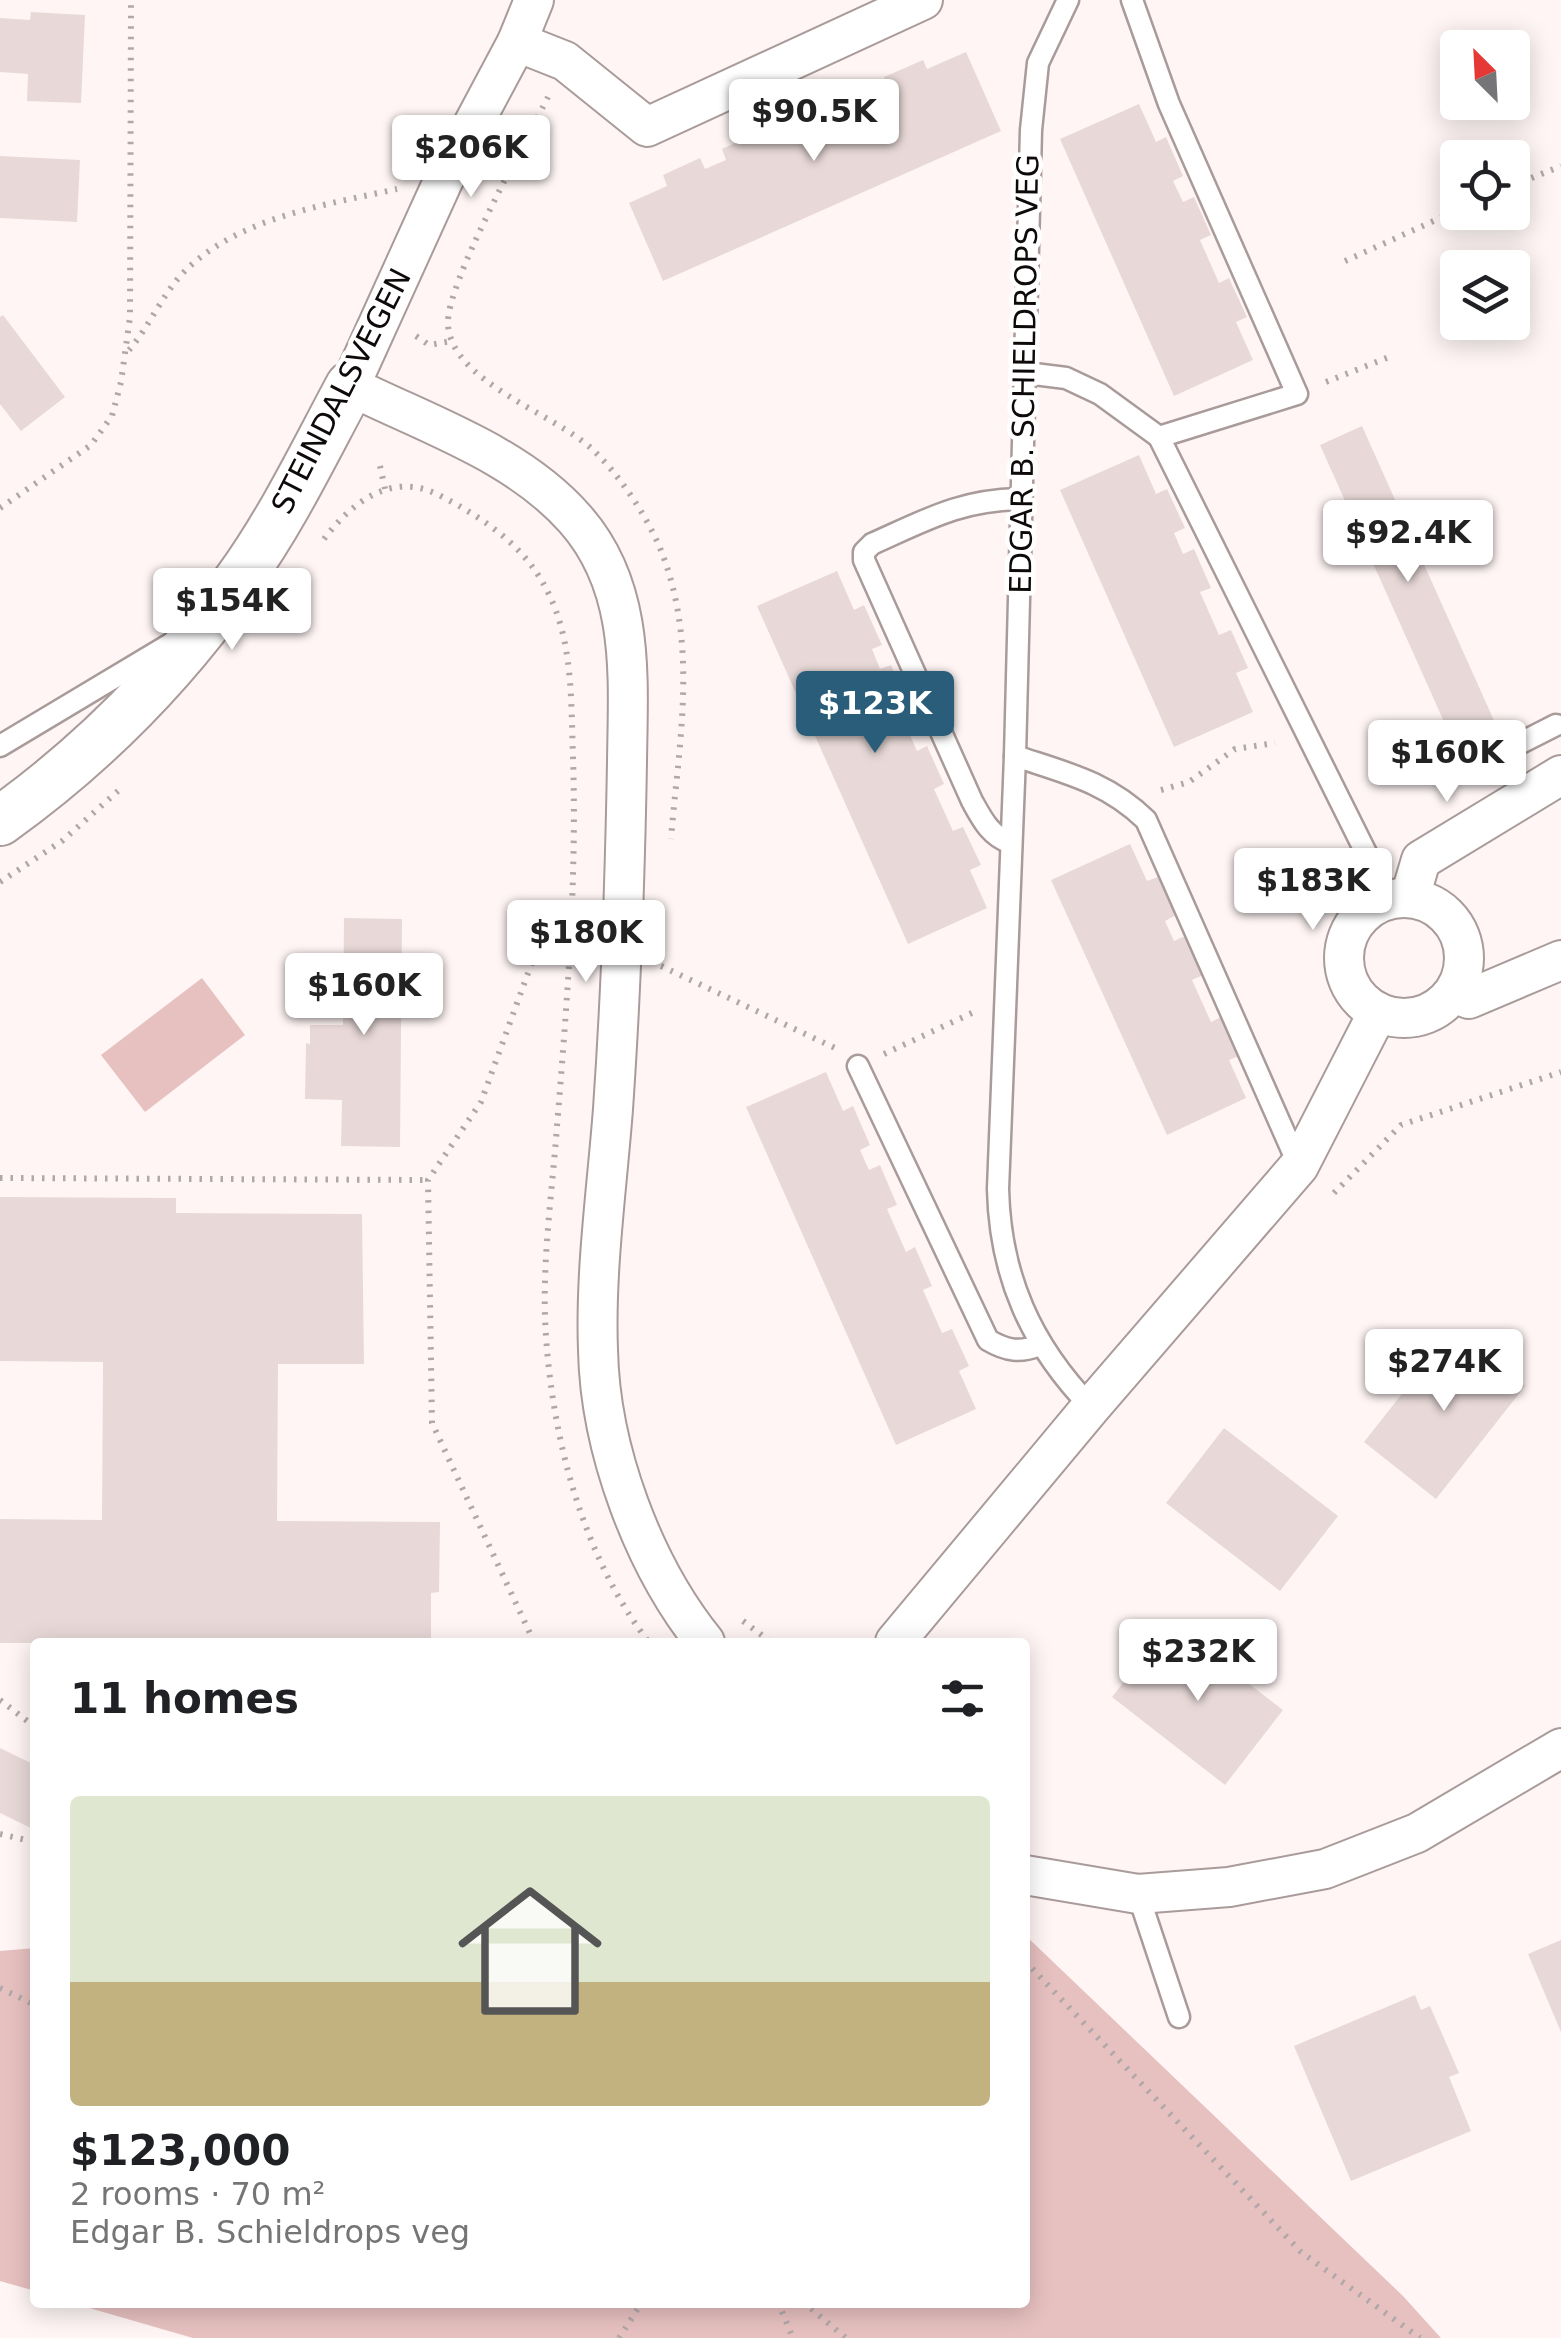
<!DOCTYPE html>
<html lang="en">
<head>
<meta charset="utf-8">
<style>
  :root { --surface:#fff; --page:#f6f6f6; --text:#202124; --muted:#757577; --accent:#295d79 }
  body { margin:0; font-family:"DejaVu Sans",sans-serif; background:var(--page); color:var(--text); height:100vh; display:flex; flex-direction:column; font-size:38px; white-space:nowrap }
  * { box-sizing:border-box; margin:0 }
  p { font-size:32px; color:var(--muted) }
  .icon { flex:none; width:55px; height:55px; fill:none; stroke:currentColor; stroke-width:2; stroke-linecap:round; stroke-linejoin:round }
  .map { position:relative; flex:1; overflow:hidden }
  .details { position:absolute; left:30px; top:1638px; width:1000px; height:670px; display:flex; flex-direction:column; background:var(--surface); border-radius:10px; box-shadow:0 5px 25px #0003 }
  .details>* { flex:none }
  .needle { width:65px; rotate:336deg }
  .buttons { position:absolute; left:1440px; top:30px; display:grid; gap:20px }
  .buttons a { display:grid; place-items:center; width:90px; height:90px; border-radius:10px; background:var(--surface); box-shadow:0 5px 25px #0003; font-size:50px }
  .price { position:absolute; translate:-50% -85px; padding:0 22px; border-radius:10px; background:#fff; color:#222; font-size:32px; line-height:65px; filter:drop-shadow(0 2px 5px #0008) }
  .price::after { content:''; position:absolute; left:50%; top:60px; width:30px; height:22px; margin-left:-15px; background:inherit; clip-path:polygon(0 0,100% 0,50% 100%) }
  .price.on { background:var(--accent); color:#fff }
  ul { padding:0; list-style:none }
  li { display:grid; align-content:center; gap:20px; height:530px; padding:0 40px }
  li span { display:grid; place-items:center; height:310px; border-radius:10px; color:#555 }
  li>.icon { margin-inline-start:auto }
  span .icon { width:180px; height:180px; fill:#fffc; stroke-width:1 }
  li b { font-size:42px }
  h2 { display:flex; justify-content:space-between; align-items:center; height:120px; padding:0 40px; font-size:42px }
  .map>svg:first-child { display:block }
  .green { fill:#e7c1c0 }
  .building { fill:#e8d9d8 }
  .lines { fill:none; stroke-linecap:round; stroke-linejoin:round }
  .service-casing { stroke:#a99b9a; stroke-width:25 }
  .minor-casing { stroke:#a99b9a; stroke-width:42 }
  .tertiary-casing { stroke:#a99b9a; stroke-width:52 }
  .path { stroke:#b0a8a8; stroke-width:6; stroke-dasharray:2.5 8; stroke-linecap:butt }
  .service { stroke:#fff; stroke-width:20 }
  .minor { stroke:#fff; stroke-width:38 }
  .tertiary { stroke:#fff; stroke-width:48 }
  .labels { text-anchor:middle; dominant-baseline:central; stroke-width:9; stroke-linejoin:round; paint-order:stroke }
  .street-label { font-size:30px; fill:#0f0a0a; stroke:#fff }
</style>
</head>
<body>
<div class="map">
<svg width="1561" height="2338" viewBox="0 0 1561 2338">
  <rect width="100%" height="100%" fill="#fff5f5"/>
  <g class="green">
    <path d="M 202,978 L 245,1035 L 145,1112 L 101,1055 Z"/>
    <path d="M 1025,1935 L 1403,2296 L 1441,2338 L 193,2338 L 72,2303 L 1025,2302 Z"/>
    <path d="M 35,1948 L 35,2291 L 0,2281 L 0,1951 Z"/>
  </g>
  <g class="building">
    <path d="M 31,12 L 85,15 L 81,103 L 27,101 L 28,74 L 0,72 L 0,18 L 30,20 Z"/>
    <path d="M 966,52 L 1001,131 L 663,281 L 629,203 L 667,186 L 663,175 L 700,158 L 705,169 L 726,160 L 722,149 L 761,131 L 765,142 L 808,123 L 803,112 L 842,95 L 847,106 L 889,87 L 884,77 L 923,60 L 927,69 Z"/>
    <path d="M 1139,104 L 1156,142 L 1166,137 L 1183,176 L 1173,181 L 1183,202 L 1194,197 L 1211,235 L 1200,240 L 1219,283 L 1229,278 L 1247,317 L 1236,322 L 1253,360 L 1174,396 L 1060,139 Z"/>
    <path d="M 0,156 L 80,160 L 77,222 L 0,218 Z"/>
    <path d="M 3,315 L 65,397 L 21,431 L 0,404 L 0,317 Z"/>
    <path d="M 1362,426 L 1496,725 L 1454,744 L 1320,445 Z"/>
    <path d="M 1139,455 L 1156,494 L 1167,489 L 1185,528 L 1174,533 L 1183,554 L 1194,549 L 1211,588 L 1200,592 L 1219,635 L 1231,630 L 1248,668 L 1236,673 L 1253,712 L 1174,747 L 1060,490 Z"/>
    <path d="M 837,571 L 854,610 L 864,605 L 882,645 L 872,649 L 880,669 L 891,665 L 908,704 L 898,708 L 917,751 L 927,746 L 944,784 L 934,789 L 953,831 L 963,827 L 981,865 L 970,870 L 987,908 L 908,944 L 757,606 Z"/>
    <path d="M 1130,844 L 1147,881 L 1158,877 L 1176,915 L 1165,921 L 1174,941 L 1185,936 L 1203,975 L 1192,980 L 1211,1022 L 1221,1017 L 1239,1056 L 1229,1060 L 1246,1098 L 1167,1135 L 1051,880 Z"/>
    <path d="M 344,918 L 402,919 L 400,1147 L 341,1146 L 342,1100 L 305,1099 L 306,1043 L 310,1044 L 310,1025 L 343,1025 Z"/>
    <path d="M 826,1072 L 843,1111 L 853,1106 L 870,1145 L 860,1150 L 869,1170 L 880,1165 L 897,1205 L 887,1209 L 906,1252 L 915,1247 L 932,1286 L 923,1290 L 942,1333 L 952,1329 L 969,1366 L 959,1371 L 976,1409 L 896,1445 L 746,1107 Z"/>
    <path d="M 0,1197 L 176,1198 L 176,1213 L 362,1214 L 364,1364 L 278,1364 L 277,1521 L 440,1522 L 439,1592 L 431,1593 L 431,1642 L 0,1643 L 0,1519 L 102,1520 L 103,1362 L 0,1361 Z"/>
    <path d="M 1453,1329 L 1525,1386 L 1436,1499 L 1364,1442 Z"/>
    <path d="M 1224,1428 L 1338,1516 L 1280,1591 L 1166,1503 Z"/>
    <path d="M 1170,1623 L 1283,1710 L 1225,1785 L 1112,1697 Z"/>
    <path d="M 0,1748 L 35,1765 L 35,1830 L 0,1813 Z"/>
    <path d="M 1561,1940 L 1561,2032 L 1528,1954 Z"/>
    <path d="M 1415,1995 L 1421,2010 L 1430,2006 L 1459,2073 L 1449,2077 L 1471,2131 L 1351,2181 L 1294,2046 Z"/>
  </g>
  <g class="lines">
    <g class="service-casing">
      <g id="service">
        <path d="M 1068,0 L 1038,63 L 1031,130 L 1015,756 L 998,1189 C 1000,1276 1031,1345 1091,1407"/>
        <path d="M 1132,0 L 1169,104 L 1297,394 L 1159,437 L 1389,899"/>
        <path d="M 1026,373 L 1066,378 L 1100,394 L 1159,437"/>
        <path d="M 0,746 L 172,643"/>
        <path d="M 1015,756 C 1066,773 1107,782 1146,820 L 1299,1166"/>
        <path d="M 1489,759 L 1556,725"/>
        <path d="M 1011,843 C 990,836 982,819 972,801 L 864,560 L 864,552 L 872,544 C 926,520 960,500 1020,499"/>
        <path d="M 858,1066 L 988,1340 C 1007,1351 1020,1353 1040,1345"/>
        <path d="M 1138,1894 L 1179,2017"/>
      </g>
    </g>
    <g class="minor-casing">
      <g id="minor">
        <path d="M 534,0 L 517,42 L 444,179 L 350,386 C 426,424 517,453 575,519 C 636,588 628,677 627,762 C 625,878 621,994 613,1109 C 607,1188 595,1270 598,1350 C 600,1449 643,1565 705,1642"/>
        <path d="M 517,42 L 565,61 L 647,127 L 923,0"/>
        <path d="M 1410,897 L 1421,860 L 1561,775"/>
        <circle cx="1404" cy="958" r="60"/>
        <path d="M 1454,993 L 1469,999 L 1561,960"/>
        <path d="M 895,1642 L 1091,1407 L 1299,1166 L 1378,1012"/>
        <path d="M 1025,1875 L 1138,1894 L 1229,1887 L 1325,1869 L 1417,1833 L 1561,1748"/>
      </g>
    </g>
    <g class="tertiary-casing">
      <path id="tertiary" d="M 0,821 C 95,753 173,674 240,578 C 283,518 315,451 350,386"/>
    </g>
    <g class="path">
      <path d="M 548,97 C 526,141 445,285 448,325 C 452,382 553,413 592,449 C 619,474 646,515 660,548 C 699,645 679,739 671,839"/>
      <path d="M 1512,186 L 1561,166"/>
      <path d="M 1345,261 L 1458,210"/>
      <path d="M 416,336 L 429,345 L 452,341"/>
      <path d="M 129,350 C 149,327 162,295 183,273 C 236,218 324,205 397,189"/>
      <path d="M 1326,382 L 1389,357"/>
      <path d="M 380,466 L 385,489"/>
      <path d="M 0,508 L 91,445 L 112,416 L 121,382 L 130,317 L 131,0"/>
      <path d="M 324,539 C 352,502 392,471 439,495 C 487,520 530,549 552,601 C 573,649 571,705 573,757 C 577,880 567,1003 557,1126 C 552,1195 541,1267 546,1336 C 553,1441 583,1555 647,1640"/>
      <path d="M 1161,790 L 1189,782 L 1235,749 L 1275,743"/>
      <path d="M 0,882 L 62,841 L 118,791"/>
      <path d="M 661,966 L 835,1048"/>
      <path d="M 884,1054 L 972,1013"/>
      <path d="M 0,1178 L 428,1180"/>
      <path d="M 1334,1193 L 1401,1125 L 1561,1072"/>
      <path d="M 743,1621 L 771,1642"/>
      <path d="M 534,1642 L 432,1423 L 428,1180 L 481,1102 L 543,932 L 552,921 L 572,910"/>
      <path d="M 0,1700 L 35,1727"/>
      <path d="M 0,1834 L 35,1842"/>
      <path d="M 1025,1961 L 1301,2252 L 1420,2338"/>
      <path d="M 0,1988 L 35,2005"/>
      <path d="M 778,2302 L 793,2338"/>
      <path d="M 803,2302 L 846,2338"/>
      <path d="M 619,2338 L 642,2302"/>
    </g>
    <use href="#service" class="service"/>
    <use href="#minor" class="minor"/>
    <use href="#tertiary" class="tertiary"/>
  </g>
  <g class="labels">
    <g class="street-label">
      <text transform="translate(1024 374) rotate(-89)">EDGAR B. SCHIELDROPS VEG</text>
      <text transform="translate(341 391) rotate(-63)">STEINDALSVEGEN</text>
    </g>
  </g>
</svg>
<div class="buttons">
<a><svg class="needle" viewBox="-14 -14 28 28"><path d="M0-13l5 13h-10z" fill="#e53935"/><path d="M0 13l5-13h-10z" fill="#757577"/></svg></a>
<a><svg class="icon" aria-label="locate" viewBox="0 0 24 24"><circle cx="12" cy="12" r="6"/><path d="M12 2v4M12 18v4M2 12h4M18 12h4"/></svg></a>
<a><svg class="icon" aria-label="layers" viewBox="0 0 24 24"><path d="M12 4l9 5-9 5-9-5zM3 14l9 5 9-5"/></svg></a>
</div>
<b class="price" style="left:814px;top:164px">$90.5K</b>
<b class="price" style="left:471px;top:200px">$206K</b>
<b class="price" style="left:1408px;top:585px">$92.4K</b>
<b class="price" style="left:232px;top:653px">$154K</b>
<b class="price on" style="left:875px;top:756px">$123K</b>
<b class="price" style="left:1447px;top:805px">$160K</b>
<b class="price" style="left:1313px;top:933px">$183K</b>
<b class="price" style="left:586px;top:985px">$180K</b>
<b class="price" style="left:364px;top:1038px">$160K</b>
<b class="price" style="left:1444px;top:1414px">$274K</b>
<b class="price" style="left:1198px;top:1704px">$232K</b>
<section class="details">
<h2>11 homes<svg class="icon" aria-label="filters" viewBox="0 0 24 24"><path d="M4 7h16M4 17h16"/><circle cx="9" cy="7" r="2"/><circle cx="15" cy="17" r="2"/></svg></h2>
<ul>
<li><span style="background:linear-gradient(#dfe7d0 60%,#c2b280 0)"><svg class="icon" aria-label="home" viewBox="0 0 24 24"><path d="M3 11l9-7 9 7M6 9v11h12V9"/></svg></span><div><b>$123,000</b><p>2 rooms · 70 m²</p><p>Edgar B. Schieldrops veg</p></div></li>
</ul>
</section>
</div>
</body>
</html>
